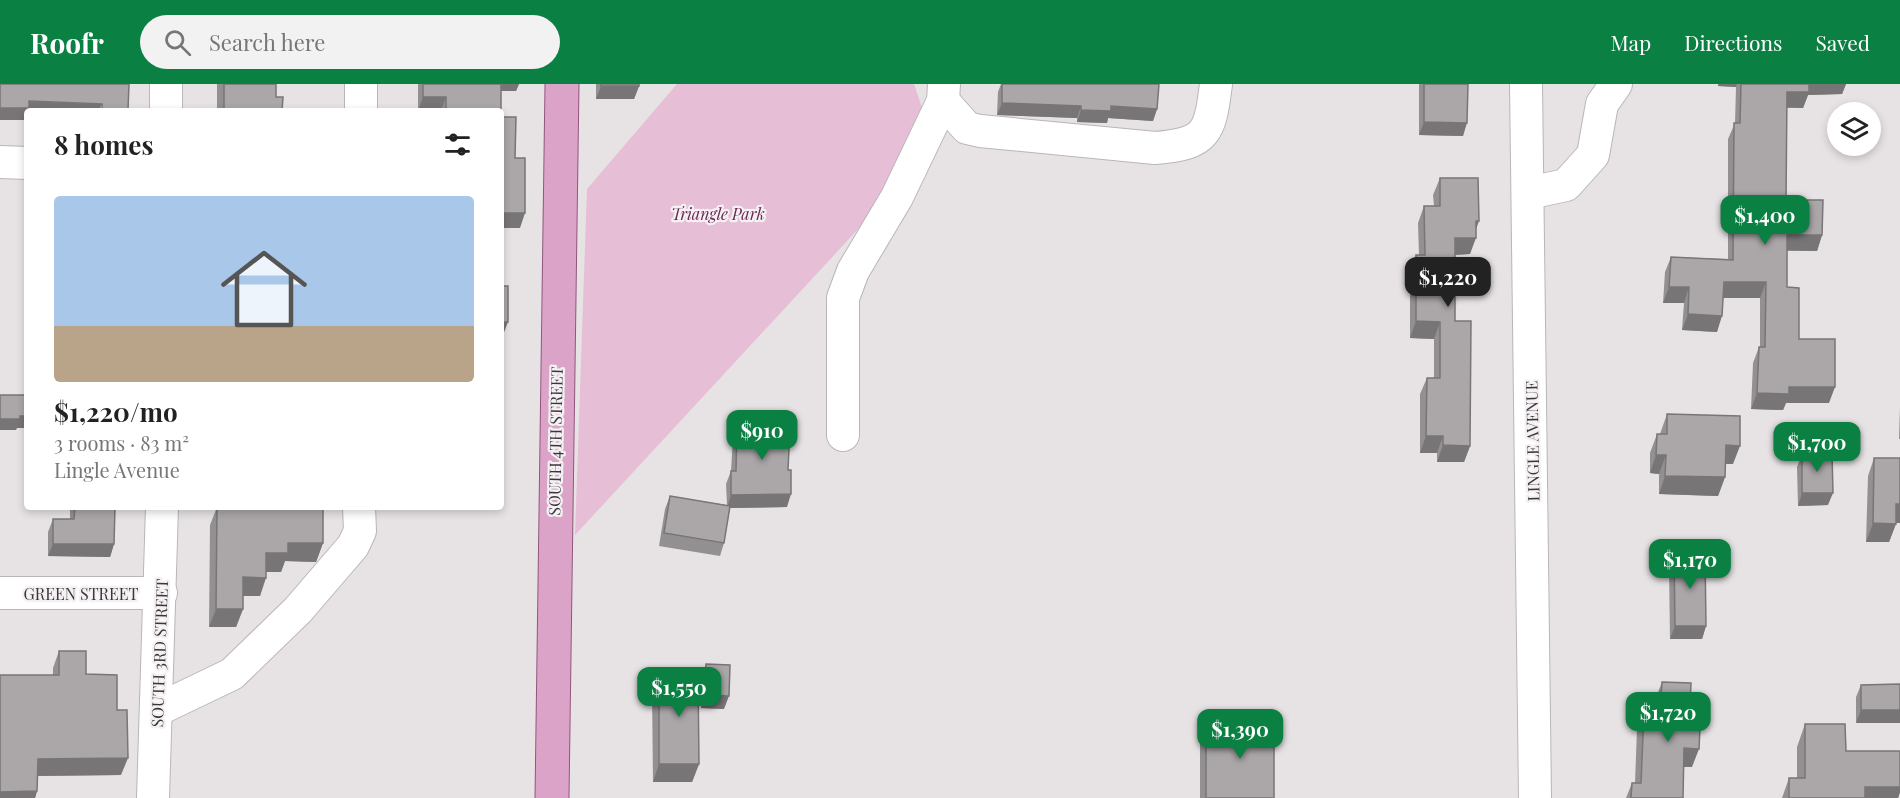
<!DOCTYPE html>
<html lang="en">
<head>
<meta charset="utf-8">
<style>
  :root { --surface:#fff; --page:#f2f2f2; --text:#222; --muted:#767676; --line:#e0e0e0; --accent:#0b8043 }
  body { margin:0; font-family:"Playfair Display",serif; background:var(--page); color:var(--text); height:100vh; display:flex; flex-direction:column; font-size:22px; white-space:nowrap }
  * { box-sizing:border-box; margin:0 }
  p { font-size:20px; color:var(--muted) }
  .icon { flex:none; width:33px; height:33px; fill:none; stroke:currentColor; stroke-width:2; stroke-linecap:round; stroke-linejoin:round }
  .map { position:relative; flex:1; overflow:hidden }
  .panel { position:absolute; left:24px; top:24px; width:480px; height:402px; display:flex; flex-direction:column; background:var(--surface); border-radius:6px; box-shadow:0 3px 9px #0003 }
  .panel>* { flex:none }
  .fabs { position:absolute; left:1827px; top:18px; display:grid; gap:12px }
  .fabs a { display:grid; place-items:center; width:54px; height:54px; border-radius:50%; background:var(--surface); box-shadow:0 3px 9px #0003; font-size:30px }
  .price { position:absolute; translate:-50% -51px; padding:0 14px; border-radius:12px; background:var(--accent); color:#fff; font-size:20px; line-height:39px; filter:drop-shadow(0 2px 3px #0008) }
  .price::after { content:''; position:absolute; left:50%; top:36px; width:18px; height:14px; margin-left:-9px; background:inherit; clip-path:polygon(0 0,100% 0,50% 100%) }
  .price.on { background:#222; color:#fff }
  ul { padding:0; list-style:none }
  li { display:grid; align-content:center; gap:12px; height:318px; padding:0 30px }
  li+li { border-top:2px solid var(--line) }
  li span { display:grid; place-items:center; height:186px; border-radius:6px; color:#555 }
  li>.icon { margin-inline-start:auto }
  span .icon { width:108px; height:108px; fill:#fffc; stroke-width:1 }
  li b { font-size:26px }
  h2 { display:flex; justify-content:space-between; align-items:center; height:72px; padding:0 30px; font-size:26px }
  header { display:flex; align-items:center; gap:36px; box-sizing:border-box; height:84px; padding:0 30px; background:var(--accent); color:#fff }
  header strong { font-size:28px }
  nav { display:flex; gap:33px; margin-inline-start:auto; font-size:21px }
  .search { width:420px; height:54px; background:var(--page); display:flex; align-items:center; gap:15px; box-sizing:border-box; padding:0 21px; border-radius:33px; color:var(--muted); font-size:22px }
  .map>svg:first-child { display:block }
  .green { fill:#e6bed5 }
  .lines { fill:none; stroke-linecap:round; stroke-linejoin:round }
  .minor-casing { stroke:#bab6b8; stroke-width:34 }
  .major-casing { stroke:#92567d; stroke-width:35 }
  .minor { stroke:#fff; stroke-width:32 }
  .major { stroke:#dba3c7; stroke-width:33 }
  .wall { fill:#939091 }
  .shaded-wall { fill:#787576 }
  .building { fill:#aba7a9; stroke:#787576; stroke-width:1.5 }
  .labels { text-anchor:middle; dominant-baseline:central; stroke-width:4.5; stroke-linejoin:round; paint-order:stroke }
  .park-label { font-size:16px; font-style:italic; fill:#6a2754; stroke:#f4f0f3 }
  .street-label { font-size:16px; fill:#383738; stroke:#f4f0f3 }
</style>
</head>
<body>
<header>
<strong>Roofr</strong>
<div class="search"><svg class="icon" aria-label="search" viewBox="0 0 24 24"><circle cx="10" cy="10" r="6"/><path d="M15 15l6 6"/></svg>Search here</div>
<nav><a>Map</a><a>Directions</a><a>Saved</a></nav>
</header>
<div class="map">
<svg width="1900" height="714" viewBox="0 0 1900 714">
  <rect width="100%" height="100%" fill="#e7e3e5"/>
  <path class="green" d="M 677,0 L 914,0 L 935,62 L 575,451 L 587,105 Z"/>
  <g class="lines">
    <g class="minor-casing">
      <g id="minor">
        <path d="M 1526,0 L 1535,714"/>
        <path d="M 943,17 L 967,44 L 980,47 L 1155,64 C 1207,60 1210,49 1216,0"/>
        <path d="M 166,27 L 166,0"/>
        <path d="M 361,27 L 361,0"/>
        <path d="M 0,78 L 27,79"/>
        <path d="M 1529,109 L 1566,101 L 1593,71 L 1602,20 L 1616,0"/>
        <path d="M 843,351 L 843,214 L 853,187 L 897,113 L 943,17 L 944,0"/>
        <path d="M 0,509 L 161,509"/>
        <path d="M 157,626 L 232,590 L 298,526 L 353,462 L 360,447 L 359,423"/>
        <path d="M 153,714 L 162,423"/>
      </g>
    </g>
    <g class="major-casing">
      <path id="major" d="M 552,714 L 562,0"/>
    </g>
    <use href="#minor" class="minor"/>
    <use href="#major" class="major"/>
  </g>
  <g class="wall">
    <path d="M 217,0 L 276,0 L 276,13 L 282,27 L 217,27 Z"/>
    <path d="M 418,0 L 519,0 L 516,7 L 501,7 L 501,27 L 418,27 Z"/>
    <path d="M 596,0 L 639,0 L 639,2 L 634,15 L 596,15 Z"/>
    <path d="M 1001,0 L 1159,0 L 1157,25 L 1153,37 L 1108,34 L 1107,39 L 1077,38 L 1077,34 L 997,31 L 998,8 Z"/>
    <path d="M 1419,0 L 1468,0 L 1463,52 L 1419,51 Z"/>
    <path d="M 1718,0 L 1846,0 L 1842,10 L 1808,11 L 1803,24 L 1787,24 L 1786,116 L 1822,151 L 1817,167 L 1787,167 L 1787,203 L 1799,255 L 1829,319 L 1786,319 L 1783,326 L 1751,325 L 1753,279 L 1759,263 L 1760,263 L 1760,214 L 1723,214 L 1717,248 L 1682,246 L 1684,219 L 1663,219 L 1665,188 L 1671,173 L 1728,175 L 1728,55 L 1735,39 L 1736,3 L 1718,2 Z"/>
    <path d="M 1440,94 L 1476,145 L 1470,170 L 1455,171 L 1455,237 L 1470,362 L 1464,378 L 1437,378 L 1437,369 L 1420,369 L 1420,310 L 1427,294 L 1434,294 L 1434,255 L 1410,254 L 1410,188 L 1416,171 L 1419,171 L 1418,139 L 1424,122 L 1434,122 L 1433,111 Z"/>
    <path d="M 1900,322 L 1900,355 L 1899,355 Z"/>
    <path d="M 1667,330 L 1733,380 L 1725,380 L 1725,393 L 1718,412 L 1659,410 L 1659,390 L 1650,389 L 1650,369 L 1657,350 L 1660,350 Z"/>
    <path d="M 737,340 L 787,423 L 730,424 L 724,459 L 720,472 L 659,462 L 665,425 L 670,412 L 727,421 L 726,400 L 731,387 L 733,353 Z"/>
    <path d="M 1802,370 L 1828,421 L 1798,422 L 1797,383 Z"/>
    <path d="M 1874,374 L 1900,374 L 1900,439 L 1896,439 L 1889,458 L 1866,458 L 1868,392 Z"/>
    <path d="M 70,423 L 115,423 L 114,460 L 110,473 L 48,472 L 48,448 L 53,435 L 70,435 Z"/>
    <path d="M 217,423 L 323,459 L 316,478 L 285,477 L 281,488 L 266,488 L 260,512 L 243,512 L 243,525 L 236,543 L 209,543 L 210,441 Z"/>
    <path d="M 1674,470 L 1706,542 L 1702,555 L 1670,555 L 1669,482 Z"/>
    <path d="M 59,567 L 86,590 L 117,626 L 121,691 L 37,692 L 37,707 L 35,714 L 0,714 L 53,591 L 53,584 Z"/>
    <path d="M 706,580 L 724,625 L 701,624 L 702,593 Z"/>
    <path d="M 659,588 L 699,680 L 692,698 L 653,698 L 652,607 Z"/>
    <path d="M 1662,598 L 1690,622 L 1692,683 L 1683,683 L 1683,714 L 1626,714 L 1632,699 L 1635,699 L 1637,645 L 1644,627 L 1654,627 L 1655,616 Z"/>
    <path d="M 1900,600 L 1856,639 L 1856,613 L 1861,601 Z"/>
    <path d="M 1206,638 L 1274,714 L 1200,714 L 1200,656 Z"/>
    <path d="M 1805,640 L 1846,667 L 1900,667 L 1900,708 L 1898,714 L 1782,714 L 1789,694 L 1797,694 L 1797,663 Z"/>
  </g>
  <g class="shaded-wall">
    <path d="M 499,0 L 519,0 L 516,7 L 496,7 Z"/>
    <path d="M 1719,0 L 1737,0 L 1736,3 L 1718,2 Z"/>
    <path d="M 1808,0 L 1846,0 L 1842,10 L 1808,11 L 1803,24 L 1781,23 L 1787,8 Z"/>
    <path d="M 601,2 L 639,2 L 634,15 L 596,15 Z"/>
    <path d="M 423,13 L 446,13 L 441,27 L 418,27 Z"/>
    <path d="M 29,17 L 102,20 L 99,27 L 27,27 L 25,36 L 0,36 L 0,24 Z"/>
    <path d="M 1002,19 L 1081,22 L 1077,34 L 997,31 Z"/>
    <path d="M 1111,22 L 1157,25 L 1153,37 L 1108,34 L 1107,39 L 1077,38 L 1081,26 Z"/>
    <path d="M 102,25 L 128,26 L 101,27 Z"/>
    <path d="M 1424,38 L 1467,39 L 1463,52 L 1419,51 Z"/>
    <path d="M 501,129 L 525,129 L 520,144 L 501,144 Z"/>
    <path d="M 1476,137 L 1479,137 L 1473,154 L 1476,154 L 1470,170 L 1449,171 L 1455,154 Z"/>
    <path d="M 1787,151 L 1822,151 L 1817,167 L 1782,166 Z"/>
    <path d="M 1724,198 L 1766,198 L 1760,214 L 1718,214 Z"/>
    <path d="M 1669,203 L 1689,203 L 1684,219 L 1663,219 Z"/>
    <path d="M 1688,230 L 1722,232 L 1717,248 L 1682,246 Z"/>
    <path d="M 1416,237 L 1440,238 L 1434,255 L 1410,254 Z"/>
    <path d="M 501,238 L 508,238 L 503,251 L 501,251 Z"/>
    <path d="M 1789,303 L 1835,303 L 1829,319 L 1786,319 L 1783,326 L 1751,325 L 1757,309 Z"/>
    <path d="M 20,332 L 27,332 L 27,344 L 17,344 L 16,346 L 0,346 L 0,335 Z"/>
    <path d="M 1426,352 L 1443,352 L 1437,369 L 1420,369 Z"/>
    <path d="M 1443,361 L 1470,362 L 1464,378 L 1437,378 Z"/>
    <path d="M 1726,361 L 1740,362 L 1733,380 L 1719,380 Z"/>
    <path d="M 1656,371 L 1666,371 L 1659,390 L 1650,389 Z"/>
    <path d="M 1665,392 L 1725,393 L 1718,412 L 1659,410 Z"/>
    <path d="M 1802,409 L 1833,409 L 1828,421 L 1798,422 Z"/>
    <path d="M 791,410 L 787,423 L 727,424 L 731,411 Z"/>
    <path d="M 1896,420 L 1900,420 L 1900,439 L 1890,439 Z"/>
    <path d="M 1873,439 L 1896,440 L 1889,458 L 1866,458 Z"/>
    <path d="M 288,459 L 323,459 L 316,478 L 285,477 L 281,488 L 260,488 L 266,469 Z"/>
    <path d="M 53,460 L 114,460 L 110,473 L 48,472 Z"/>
    <path d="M 243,493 L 266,494 L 260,512 L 236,512 Z"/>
    <path d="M 216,525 L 243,525 L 236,543 L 209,543 Z"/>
    <path d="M 1675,542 L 1706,542 L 1702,555 L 1670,555 Z"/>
    <path d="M 705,611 L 729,612 L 724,625 L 701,624 Z"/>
    <path d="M 1861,626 L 1900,626 L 1900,639 L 1856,639 Z"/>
    <path d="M 1684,664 L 1699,665 L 1692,683 L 1677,683 Z"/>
    <path d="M 128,674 L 121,691 L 31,692 L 38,675 Z"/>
    <path d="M 659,680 L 699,680 L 692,698 L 653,698 Z"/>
    <path d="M 1865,703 L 1900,703 L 1900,708 L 1898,714 L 1861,714 Z"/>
    <path d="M 37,707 L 35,714 L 0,714 L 0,708 Z"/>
  </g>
  <g class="building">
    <path d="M 0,0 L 129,0 L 128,26 L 102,25 L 102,20 L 29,17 L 29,24 L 0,24 Z"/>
    <path d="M 224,0 L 276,0 L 276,13 L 283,13 L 282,27 L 224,27 Z"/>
    <path d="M 423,0 L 501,0 L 501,27 L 446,27 L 446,13 L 423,13 Z"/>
    <rect x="601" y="0" width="38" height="2"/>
    <path d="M 1002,0 L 1159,0 L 1157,25 L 1111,22 L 1111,27 L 1081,26 L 1081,22 L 1002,19 Z"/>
    <path d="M 1424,0 L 1468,0 L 1467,39 L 1424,38 Z"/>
    <path d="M 1741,0 L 1809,0 L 1809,8 L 1787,8 L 1786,116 L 1823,116 L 1822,151 L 1787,151 L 1787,203 L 1799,204 L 1799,255 L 1835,255 L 1835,303 L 1789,303 L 1789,310 L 1757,309 L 1759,263 L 1765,263 L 1766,198 L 1724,198 L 1722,232 L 1688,230 L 1689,203 L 1669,203 L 1671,173 L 1733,176 L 1734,39 L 1740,39 Z"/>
    <path d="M 501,33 L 516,33 L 515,74 L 525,74 L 525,129 L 501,129 Z"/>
    <path d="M 1440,94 L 1478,94 L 1479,137 L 1476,137 L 1476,154 L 1455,154 L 1455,237 L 1471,237 L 1470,362 L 1443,361 L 1443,352 L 1426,352 L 1427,294 L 1440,294 L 1440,238 L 1416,237 L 1416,171 L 1425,171 L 1424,122 L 1440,122 Z"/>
    <rect x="501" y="202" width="7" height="36"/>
    <path d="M 0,311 L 27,311 L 27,332 L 20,332 L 20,335 L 0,335 Z"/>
    <path d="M 1667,330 L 1740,332 L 1740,362 L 1726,361 L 1725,393 L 1665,392 L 1666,371 L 1656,371 L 1657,350 L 1667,350 Z"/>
    <path d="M 737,340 L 790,343 L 788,386 L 791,386 L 791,410 L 731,411 L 731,387 L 736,387 Z"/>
    <path d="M 1832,369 L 1833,409 L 1802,409 L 1802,370 Z"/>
    <path d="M 1874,374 L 1900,374 L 1900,420 L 1896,420 L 1896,440 L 1873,439 Z"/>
    <path d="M 670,412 L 730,422 L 724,459 L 664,449 Z"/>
    <path d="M 75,423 L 115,423 L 114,460 L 53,460 L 53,435 L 74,435 Z"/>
    <path d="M 217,423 L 323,423 L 323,459 L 288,459 L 288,469 L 266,469 L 266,494 L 243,493 L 243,525 L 216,525 Z"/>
    <path d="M 1705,469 L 1706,542 L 1675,542 L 1674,470 Z"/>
    <path d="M 59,567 L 86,567 L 86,590 L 117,591 L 117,626 L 127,626 L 128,674 L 38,675 L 37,707 L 0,708 L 0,591 L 59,591 Z"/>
    <path d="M 706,580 L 730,581 L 729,612 L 705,611 Z"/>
    <path d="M 659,588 L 698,589 L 699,680 L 659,680 Z"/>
    <path d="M 1662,598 L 1691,599 L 1690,622 L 1701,622 L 1699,665 L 1684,664 L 1683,714 L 1631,714 L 1632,699 L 1641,699 L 1644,627 L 1660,628 Z"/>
    <path d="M 1900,600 L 1900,626 L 1861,626 L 1861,601 Z"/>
    <rect x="1206" y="638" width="68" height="76"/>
    <path d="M 1805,640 L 1845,640 L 1846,667 L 1900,667 L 1900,703 L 1865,703 L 1865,714 L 1789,714 L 1789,694 L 1805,694 Z"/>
  </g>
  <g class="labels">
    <g class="park-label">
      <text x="718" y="129">Triangle Park</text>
    </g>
    <g class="street-label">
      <text transform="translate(555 357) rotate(-89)">SOUTH 4TH STREET</text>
      <text transform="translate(1532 357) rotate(-91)">LINGLE AVENUE</text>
      <text x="81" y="509">GREEN STREET</text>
      <text transform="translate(159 569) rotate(-88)">SOUTH 3RD STREET</text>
    </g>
  </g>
</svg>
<div class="fabs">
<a><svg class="icon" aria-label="layers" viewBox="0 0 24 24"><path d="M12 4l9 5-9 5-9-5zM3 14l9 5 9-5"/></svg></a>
</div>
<b class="price" style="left:1765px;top:162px">$1,400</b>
<b class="price on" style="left:1448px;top:224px">$1,220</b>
<b class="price" style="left:762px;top:377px">$910</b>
<b class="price" style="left:1817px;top:389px">$1,700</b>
<b class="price" style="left:1690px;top:506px">$1,170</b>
<b class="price" style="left:679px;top:634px">$1,550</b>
<b class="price" style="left:1668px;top:659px">$1,720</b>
<b class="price" style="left:1240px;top:676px">$1,390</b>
<section class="panel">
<h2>8 homes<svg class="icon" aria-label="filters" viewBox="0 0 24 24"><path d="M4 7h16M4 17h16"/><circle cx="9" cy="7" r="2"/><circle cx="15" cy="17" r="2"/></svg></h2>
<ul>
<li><span style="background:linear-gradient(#a9c7e8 70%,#b9a48a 0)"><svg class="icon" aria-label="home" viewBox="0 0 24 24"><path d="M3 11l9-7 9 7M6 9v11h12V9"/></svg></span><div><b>$1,220/mo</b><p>3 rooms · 83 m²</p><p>Lingle Avenue</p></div></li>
</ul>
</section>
</div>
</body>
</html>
